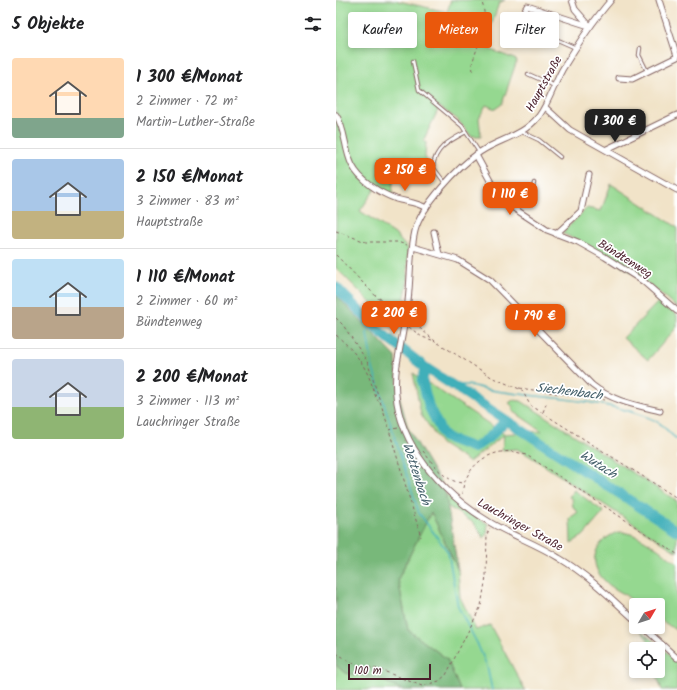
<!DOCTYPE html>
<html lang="de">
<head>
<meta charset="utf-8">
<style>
  :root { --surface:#fff; --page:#f6f6f6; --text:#202124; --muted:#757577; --line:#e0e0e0; --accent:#ea580c }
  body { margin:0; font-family:Kalam,sans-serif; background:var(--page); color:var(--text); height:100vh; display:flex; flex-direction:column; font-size:15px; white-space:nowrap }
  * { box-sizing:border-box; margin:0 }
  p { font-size:13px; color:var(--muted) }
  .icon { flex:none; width:22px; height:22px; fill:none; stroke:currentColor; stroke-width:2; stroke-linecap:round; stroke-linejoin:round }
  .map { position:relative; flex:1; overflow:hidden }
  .side { display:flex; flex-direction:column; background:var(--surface); width:336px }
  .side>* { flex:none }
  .top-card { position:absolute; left:12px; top:12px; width:269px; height:36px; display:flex; gap:8px }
  .needle { width:26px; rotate:51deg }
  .tools { position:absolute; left:293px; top:598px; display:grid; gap:8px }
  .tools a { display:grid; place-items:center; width:36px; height:36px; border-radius:4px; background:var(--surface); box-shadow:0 2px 6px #0003; font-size:20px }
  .scale { position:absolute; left:12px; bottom:10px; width:83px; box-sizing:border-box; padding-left:4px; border:2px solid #4a1f2b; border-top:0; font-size:11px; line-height:14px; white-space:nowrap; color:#4a1f2b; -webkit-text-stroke:3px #fff; paint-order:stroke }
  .price { position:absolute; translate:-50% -34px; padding:0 9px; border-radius:8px; background:var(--accent); color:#fff; font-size:13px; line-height:26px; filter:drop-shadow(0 1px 2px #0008) }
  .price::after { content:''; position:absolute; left:50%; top:24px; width:12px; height:9px; margin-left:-6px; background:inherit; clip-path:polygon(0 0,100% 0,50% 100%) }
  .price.selected { background:#222; color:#fff }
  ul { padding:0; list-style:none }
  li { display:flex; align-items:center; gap:12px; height:100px; padding:0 12px }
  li+li { border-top:1px solid var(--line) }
  li span { display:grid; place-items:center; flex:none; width:112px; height:80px; border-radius:4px; color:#555 }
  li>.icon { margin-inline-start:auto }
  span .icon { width:48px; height:48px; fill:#fffc; stroke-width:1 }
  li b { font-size:17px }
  h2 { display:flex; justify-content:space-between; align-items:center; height:48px; padding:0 12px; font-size:17px }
  .tag { padding:0 14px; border-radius:4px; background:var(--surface); box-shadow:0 2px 6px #0003; font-size:14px; line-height:36px }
  .tag.selected { background:var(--accent); color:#fff }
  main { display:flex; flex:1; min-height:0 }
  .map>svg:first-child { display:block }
  .green { fill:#95d890; stroke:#707c5e }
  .forest { fill:#78b87a; stroke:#616c52 }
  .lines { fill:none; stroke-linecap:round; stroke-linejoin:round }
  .stream { stroke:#3fafb9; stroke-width:1.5 }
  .river { stroke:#3fafb9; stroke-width:10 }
  .lane-casing { stroke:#846462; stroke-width:4.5 }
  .street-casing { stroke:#846462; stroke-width:7 }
  .path { stroke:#846462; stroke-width:1; stroke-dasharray:3 3; stroke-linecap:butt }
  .lane { stroke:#fff; stroke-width:2.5 }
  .street { stroke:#fff; stroke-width:5 }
  .street-bridge-casing { stroke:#846462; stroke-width:7; stroke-linecap:butt }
  .street-bridge { stroke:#fff; stroke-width:5 }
  .labels { text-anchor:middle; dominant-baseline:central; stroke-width:3.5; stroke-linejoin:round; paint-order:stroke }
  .street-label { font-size:12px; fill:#4a1f2b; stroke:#fff }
  .water-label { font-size:13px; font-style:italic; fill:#45606b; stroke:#fff }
</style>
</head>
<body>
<main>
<section class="side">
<h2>5 Objekte<svg class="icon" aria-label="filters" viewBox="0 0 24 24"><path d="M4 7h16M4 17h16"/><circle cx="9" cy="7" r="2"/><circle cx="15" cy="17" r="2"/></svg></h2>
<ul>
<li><span style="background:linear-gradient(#ffd9b3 75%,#7fa58c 0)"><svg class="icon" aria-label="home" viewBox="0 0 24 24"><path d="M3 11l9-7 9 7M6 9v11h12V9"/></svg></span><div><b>1 300 €/Monat</b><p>2 Zimmer · 72 m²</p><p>Martin-Luther-Straße</p></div></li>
<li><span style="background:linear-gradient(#a9c7e8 65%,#c2b280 0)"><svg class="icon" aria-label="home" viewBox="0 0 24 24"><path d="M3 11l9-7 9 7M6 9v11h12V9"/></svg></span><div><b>2 150 €/Monat</b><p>3 Zimmer · 83 m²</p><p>Hauptstraße</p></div></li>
<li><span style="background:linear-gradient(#bfe0f5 60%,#b9a48a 0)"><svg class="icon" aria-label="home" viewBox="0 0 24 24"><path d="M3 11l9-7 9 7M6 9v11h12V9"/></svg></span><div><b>1 110 €/Monat</b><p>2 Zimmer · 60 m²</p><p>Bündtenweg</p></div></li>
<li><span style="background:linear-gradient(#c9d6e8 60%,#8fb573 0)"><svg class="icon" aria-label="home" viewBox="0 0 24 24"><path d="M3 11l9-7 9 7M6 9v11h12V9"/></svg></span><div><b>2 200 €/Monat</b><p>3 Zimmer · 113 m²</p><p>Lauchringer Straße</p></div></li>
</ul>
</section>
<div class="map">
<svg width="341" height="690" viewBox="0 0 341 690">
  <rect width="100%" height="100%" fill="#fff"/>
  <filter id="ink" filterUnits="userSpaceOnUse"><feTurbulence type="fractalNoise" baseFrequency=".025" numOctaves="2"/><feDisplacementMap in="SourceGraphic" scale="8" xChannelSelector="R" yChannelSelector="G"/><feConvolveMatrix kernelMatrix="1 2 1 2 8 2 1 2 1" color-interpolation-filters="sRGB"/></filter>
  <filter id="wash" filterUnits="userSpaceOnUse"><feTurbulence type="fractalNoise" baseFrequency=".012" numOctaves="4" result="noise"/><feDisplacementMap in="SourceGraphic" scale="16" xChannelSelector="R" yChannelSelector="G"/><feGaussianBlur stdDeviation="0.9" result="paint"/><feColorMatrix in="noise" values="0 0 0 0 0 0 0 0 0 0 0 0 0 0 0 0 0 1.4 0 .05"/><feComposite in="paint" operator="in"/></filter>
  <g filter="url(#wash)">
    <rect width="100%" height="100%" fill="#f1e3c8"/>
    <g class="green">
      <path d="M 0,0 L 58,0 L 111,12 L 115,0 L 169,0 L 163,3 L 148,47 L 181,60 L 166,104 L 159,109 L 150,105 L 143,118 L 145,136 L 135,136 L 121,119 L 102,106 L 102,110 L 87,141 L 90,142 L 89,157 L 93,164 L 81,175 L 70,166 C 59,176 54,181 58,196 L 41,186 L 24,211 L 59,234 L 72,249 L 71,286 L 62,330 L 0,268 Z"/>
      <path d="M 275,184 L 341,227 L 341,308 C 307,276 268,253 226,233 L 251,208 L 265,211 Z"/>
      <path d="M 324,300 L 341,315 L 341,327 L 312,360 L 287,338 Z"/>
      <path d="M 77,373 L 168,434 L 206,431 L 177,411 L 177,407 L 173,403 L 177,400 L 185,401 L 341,501 L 341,552 L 192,455 L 181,449 L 166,450 L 168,435 L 133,462 L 105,444 L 85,414 Z"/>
      <path d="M 238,490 L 268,512 L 247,536 L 235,543 L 234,518 L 242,512 L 237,507 L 236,499 L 233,497 Z"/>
      <path d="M 109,493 L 128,510 L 152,524 L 151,534 L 148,538 L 138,523 L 111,506 Z"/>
      <path d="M 95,512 L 122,570 L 124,597 L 140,630 L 154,625 L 189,690 L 124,690 L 111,659 L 72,630 L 62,579 Z"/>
      <path d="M 282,532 C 304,532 323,551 341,563 L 341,631 L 322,618 L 322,605 C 317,605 308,607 303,605 C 298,603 292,597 288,594 C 281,590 273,586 268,580 C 250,561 260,540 282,532 Z"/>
      <path d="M 304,630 L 341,661 L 341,690 L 326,690 L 319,671 L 322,671 L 322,649 L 314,649 L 312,640 Z"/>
      <path d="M 0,665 L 9,673 L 44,679 L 65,690 L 0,690 Z"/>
    </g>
    <path class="forest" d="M 0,295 L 60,357 L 62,391 L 72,428 L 109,490 L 122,570 L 95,512 L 62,579 L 72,630 L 111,659 L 124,690 L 65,690 L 44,679 L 9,673 L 0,665 Z"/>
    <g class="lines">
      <g class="stream">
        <path d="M 34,323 L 31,334 L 37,369 L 83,513 L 112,552 L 122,607 L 141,643 L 151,666 L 156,690"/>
        <path d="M 115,385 C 137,383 147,390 168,392 C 217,399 276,400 320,421 C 328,425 333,434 341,439"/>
      </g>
      <g class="river">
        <path d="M 0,287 L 43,331 L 90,368 L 341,531"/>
        <path d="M 90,368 L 86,380 L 93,407 L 108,437 L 138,448 L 154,437 L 169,421"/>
      </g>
    </g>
  </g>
  <g filter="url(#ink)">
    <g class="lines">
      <g class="lane-casing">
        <g id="lane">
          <path d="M 206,33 L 240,48"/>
          <path d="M 304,48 L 303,55 L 311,71"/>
          <path d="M 77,61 L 83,90 L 126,126 L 143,152"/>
          <path d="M 192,74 L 219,86"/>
          <path d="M 281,114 L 307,131"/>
          <path d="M 186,132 L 203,140 L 224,157"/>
          <path d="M 109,183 L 97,167 C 99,147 115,140 130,132"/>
          <path d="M 170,203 L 197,187 L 198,183"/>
        </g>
      </g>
      <g class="street-casing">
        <g id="street">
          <path d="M 236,0 L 239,9 L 253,25"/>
          <path d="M 323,0 L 341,56"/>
          <path d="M 172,36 L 191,6 L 253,26"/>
          <path d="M 283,78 L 296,79 L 341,57"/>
          <path d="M 209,107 L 234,130 L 341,190"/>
          <path d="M 0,115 C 10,130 8,149 16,165 C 24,181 44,193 60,199 C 70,202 81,202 90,208"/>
          <path d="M 271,149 L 341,115"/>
          <path d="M 140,155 L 163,197 L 176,207 L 211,230 L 242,242 L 269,257 L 308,282 L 341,311"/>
          <path d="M 98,232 L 103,254"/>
          <path d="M 220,234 L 245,211 L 253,175"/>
          <path d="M 77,247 L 122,260 L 154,280 L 256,385 C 276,401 299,405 324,411"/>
          <path d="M 71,309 C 75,284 73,256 79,231 C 85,206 123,166 144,152 C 165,138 186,137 203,116 C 213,102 218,85 226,70 C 241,45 256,22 275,0"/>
          <path d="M 61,364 C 50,433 100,490 155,523 C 177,536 201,544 223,558 C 252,575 275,598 300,621"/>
          <path d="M 307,627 L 341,658"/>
        </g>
      </g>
      <g class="path">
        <path d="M 137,71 L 136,64 C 142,43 154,21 145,0"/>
        <path d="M 0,231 L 30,242 L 61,242 L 71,245"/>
        <path d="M 0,255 L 64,321"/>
        <path d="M 43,298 L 54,305 L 62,306 L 67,300"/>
        <path d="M 77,306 L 79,324 L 99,341 L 157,378 L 186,390 L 194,405 L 341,498"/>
        <path d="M 0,318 L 7,325 L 31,361 L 53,429"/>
        <path d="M 73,327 L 86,337 L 96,340"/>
        <path d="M 0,335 C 23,355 32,369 40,398 L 43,402"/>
        <path d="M 183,388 L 269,400"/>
        <path d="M 207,412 L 211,402"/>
        <path d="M 62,428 L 53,430 L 85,537"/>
        <path d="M 87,451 C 97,464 109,482 127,483"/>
        <path d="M 126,494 C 129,462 162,442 192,456 L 341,554"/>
        <path d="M 0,653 L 22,666 L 42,669 L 86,686 L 103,681 L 110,675 L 145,606 L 150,577 L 151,534 L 154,528"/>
      </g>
      <use href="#lane" class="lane"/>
      <use href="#street" class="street"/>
      <g class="street-bridge-casing">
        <path id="street-bridge" d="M 61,364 L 71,309"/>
      </g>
      <use href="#street-bridge" class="street-bridge"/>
    </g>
  </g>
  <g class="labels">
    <g class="street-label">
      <text transform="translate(208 84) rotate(-61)">Hauptstraße</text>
      <text transform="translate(289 259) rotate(32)">Bündtenweg</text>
      <text transform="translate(184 525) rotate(29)">Lauchringer Straße</text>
    </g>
    <g class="water-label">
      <text transform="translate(233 392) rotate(7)">Siechenbach</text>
      <text transform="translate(262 465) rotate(33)">Wutach</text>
      <text transform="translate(80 474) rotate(72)">Wettenbach</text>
    </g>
  </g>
</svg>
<div class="tools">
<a><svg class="needle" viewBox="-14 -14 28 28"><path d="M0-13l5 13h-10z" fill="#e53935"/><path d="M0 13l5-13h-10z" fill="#757577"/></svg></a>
<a><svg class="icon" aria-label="locate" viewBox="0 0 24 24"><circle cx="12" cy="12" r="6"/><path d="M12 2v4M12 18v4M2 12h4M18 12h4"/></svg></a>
</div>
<div class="scale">100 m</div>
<b class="price selected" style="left:279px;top:143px">1 300 €</b>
<b class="price" style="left:69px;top:192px">2 150 €</b>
<b class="price" style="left:174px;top:216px">1 110 €</b>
<b class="price" style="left:58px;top:335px">2 200 €</b>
<b class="price" style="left:199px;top:338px">1 790 €</b>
<div class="top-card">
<a class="tag">Kaufen</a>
<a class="tag selected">Mieten</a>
<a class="tag">Filter</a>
</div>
</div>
</main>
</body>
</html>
